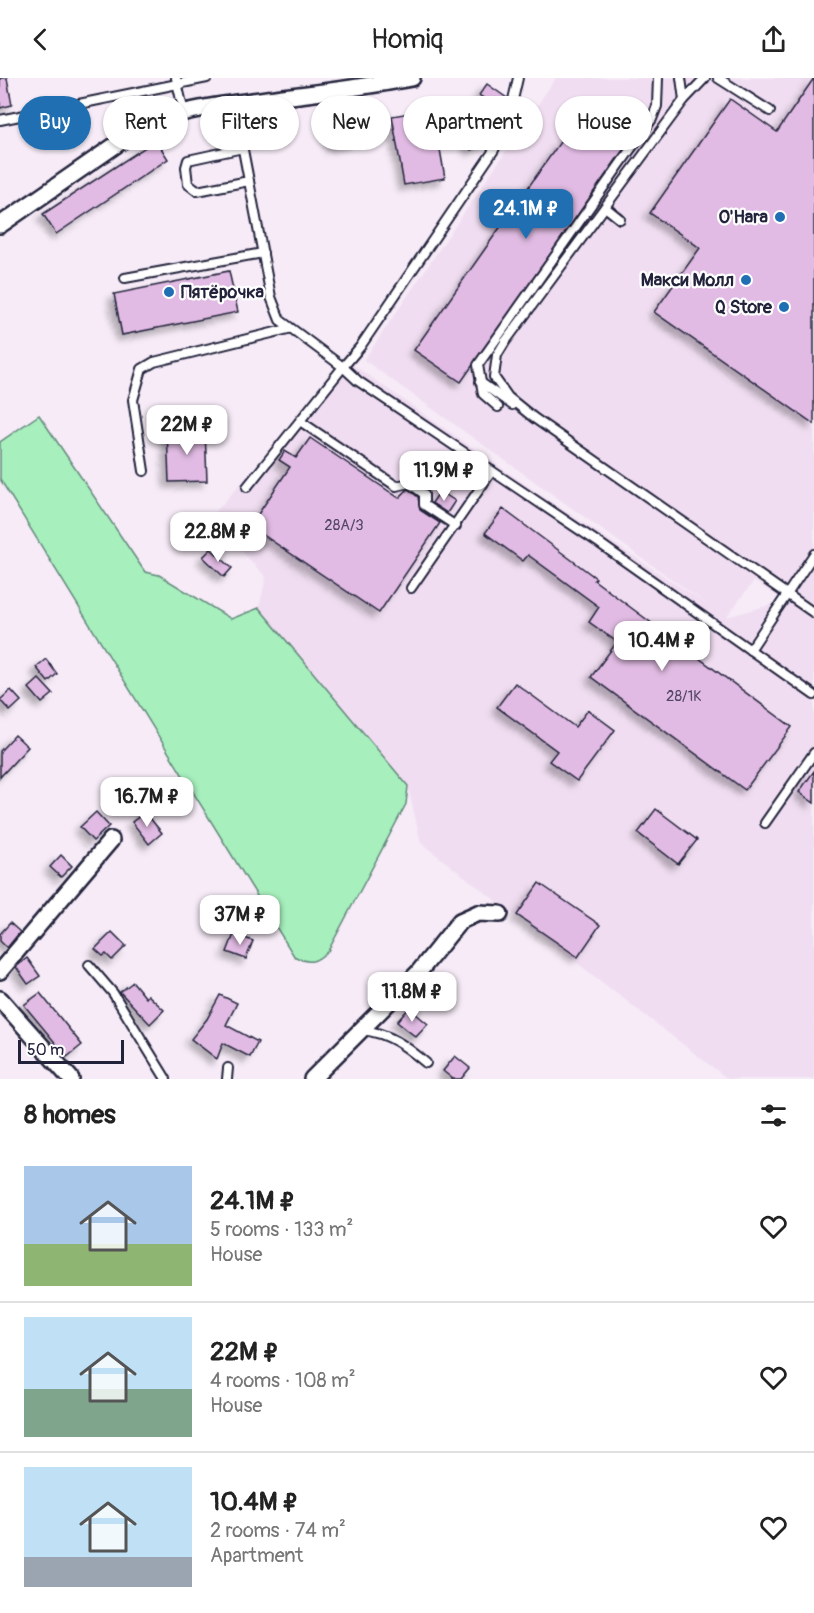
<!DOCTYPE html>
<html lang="en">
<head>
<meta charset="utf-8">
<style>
  :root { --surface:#fff; --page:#f6f6f6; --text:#222; --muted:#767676; --line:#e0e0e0; --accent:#1f6fb2 }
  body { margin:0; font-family:Pangolin,sans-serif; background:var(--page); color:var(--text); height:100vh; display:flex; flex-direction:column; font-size:22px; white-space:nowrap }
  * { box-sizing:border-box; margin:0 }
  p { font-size:20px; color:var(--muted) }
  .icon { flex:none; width:33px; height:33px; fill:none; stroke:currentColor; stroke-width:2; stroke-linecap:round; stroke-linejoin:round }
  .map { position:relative; height:1001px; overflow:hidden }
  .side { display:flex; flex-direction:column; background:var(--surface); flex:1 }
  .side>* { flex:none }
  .top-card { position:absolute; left:18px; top:18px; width:778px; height:54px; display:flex; gap:12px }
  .scale { position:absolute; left:18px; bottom:15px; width:106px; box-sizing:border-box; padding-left:6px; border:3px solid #22223b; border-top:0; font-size:16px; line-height:21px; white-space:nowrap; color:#22223b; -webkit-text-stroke:4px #fff; paint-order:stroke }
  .price { position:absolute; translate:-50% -51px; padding:0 14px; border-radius:12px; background:#fff; color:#222; font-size:20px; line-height:39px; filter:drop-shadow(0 2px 3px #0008) }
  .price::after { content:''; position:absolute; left:50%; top:36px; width:18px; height:14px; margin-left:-9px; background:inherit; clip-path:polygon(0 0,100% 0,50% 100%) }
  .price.current { background:var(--accent); color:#fff }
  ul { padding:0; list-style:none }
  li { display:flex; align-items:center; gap:18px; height:150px; padding:0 24px }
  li+li { border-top:2px solid var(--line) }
  li span { display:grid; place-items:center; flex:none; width:168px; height:120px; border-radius:0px; color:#555 }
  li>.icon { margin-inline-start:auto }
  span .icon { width:72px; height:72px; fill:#fffc; stroke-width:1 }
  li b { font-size:26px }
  h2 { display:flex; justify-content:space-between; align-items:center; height:72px; padding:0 24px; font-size:26px }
  .tag { padding:0 21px; border-radius:27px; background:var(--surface); box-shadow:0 2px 4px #0004; font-size:21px; line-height:54px }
  .tag.current { background:var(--accent); color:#fff }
  header { display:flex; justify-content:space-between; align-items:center; height:78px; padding:0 24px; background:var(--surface); font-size:27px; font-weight:600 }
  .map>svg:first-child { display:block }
  .built { fill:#f0ddf1; fill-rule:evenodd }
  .green { fill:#a7efbd; stroke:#64887c; stroke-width:1.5 }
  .building { fill:#e1bbe3; stroke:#22223b; stroke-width:1.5; filter:url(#shadow) }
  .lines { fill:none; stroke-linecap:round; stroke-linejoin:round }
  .service-casing { stroke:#22223b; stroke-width:12 }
  .minor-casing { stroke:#22223b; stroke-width:20 }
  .service { stroke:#fff; stroke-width:8 }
  .minor { stroke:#fff; stroke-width:15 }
  .poi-dot { fill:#1f6fb2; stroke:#fff; stroke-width:2 }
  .labels { text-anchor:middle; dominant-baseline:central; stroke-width:4.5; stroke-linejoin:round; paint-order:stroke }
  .number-label { font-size:15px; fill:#524865 }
  .poi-label { font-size:18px; font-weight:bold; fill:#22223b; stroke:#fff; text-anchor:end }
</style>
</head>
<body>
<header><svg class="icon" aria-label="back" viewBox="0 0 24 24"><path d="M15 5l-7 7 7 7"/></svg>Homiq<svg class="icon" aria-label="share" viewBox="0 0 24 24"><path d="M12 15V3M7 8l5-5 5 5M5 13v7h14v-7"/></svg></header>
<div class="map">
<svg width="814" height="1001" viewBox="0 0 814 1001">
  <defs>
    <filter id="shadow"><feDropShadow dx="-5.5" dy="5.5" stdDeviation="3" flood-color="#0004"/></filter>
  </defs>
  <rect width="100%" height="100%" fill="#f6ebf7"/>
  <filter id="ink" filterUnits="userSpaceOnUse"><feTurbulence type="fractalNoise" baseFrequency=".0167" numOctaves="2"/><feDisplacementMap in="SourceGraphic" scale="12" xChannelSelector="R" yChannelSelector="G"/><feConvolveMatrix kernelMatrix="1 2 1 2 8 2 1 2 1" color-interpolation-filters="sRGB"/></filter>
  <g filter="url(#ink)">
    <path class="built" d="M 556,0 L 814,0 L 814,1001 L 728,1001 L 421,765 L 408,708 L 259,530 L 266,499 L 210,440 L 349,284 L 539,416 L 708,527 L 364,282 ZM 754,503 L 785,523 L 727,539 L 727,538 Z"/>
    <path class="green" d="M 39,337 L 145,494 L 159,497 L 231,541 L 259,530 L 408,708 L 406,726 L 328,873 C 316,884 310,887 294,878 L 0,401 L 0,364 Z"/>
    <g class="building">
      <path d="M 0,0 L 7,0 L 12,27 L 0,30 Z"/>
      <path d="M 814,0 L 814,346 L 654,234 L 700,170 L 650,135 L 730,21 L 777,54 Z"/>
      <path d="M 487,6 L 507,20 L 503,33 L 479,17 Z"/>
      <path d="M 591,20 L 637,52 L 461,304 L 414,272 Z"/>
      <path d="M 433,31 L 445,100 L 404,107 L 392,38 Z"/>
      <path d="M 348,37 L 354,64 L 332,69 L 326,42 Z"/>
      <path d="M 285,41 L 289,59 L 273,62 L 269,44 Z"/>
      <path d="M 485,47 L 491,63 L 471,72 L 464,56 Z"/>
      <path d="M 156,62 L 168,81 L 56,156 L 43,136 Z"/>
      <path d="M 229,193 L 238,234 L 122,257 L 114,216 Z"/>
      <path d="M 205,351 L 207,403 L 169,404 L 167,352 Z"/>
      <path d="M 310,360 L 399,420 L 408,411 L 418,419 L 420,432 L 440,445 L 379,535 L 250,448 L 290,389 L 279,382 L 285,373 L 296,380 Z"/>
      <path d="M 440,413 L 455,423 L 447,435 L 432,425 Z"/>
      <path d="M 503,431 L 596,500 L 594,502 L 626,526 L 792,649 L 745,712 L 591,599 L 617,564 L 589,544 L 599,529 L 528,477 L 523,483 L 485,455 Z"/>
      <path d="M 211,471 L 232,490 L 224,499 L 203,479 Z"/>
      <path d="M 46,581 L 57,596 L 48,604 L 36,589 Z"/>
      <path d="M 39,601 L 53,616 L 42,625 L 29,610 Z"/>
      <path d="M 515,605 L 575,649 L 588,632 L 615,652 L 577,703 L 549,683 L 557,673 L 497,629 Z"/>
      <path d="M 11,612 L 21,623 L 10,633 L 0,622 Z"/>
      <path d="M 15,657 L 28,669 L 0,699 L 0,673 Z"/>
      <path d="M 814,693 L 814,725 L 799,714 Z"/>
      <path d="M 656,731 L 697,762 L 678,786 L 638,755 Z"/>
      <path d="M 96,734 L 109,748 L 93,763 L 80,749 Z"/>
      <path d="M 145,734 L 162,755 L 149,766 L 132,744 Z"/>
      <path d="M 61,777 L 72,788 L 61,799 L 50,789 Z"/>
      <path d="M 539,805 L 600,847 L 578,879 L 517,837 Z"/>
      <path d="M 10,845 L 20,854 L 7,870 L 0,863 L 0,856 Z"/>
      <path d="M 112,854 L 126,868 L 112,882 L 106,876 L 103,878 L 95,871 Z"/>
      <path d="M 234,856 L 253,863 L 246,881 L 227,874 Z"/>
      <path d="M 27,880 L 40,898 L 28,906 L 16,889 Z"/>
      <path d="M 133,904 L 146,920 L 148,917 L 164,932 L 150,946 L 120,914 Z"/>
      <path d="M 40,915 L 82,967 L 67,979 L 24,927 Z"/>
      <path d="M 220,917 L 237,925 L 226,947 L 258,964 L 250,979 L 223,965 L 217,981 L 191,961 L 207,941 Z"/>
      <path d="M 409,930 L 428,946 L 416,959 L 397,944 Z"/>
      <path d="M 455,978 L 470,990 L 461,1001 L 453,1001 L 443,993 Z"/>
    </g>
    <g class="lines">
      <g class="service-casing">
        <g id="service">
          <path d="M 176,0 L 184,35"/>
          <path d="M 518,0 L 512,26 L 494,72 L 360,269 L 343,289 L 358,303 L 599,465 L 814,617"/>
          <path d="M 681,0 L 684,22 L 505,264 L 497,277 L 494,299 L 508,319 L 534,340 L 814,535"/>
          <path d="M 718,0 L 770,33"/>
          <path d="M 684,22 L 705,0"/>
          <path d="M 234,25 L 249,103 L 197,113 L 188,106 L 186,89 L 188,82 L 243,70"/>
          <path d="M 0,42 L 207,0"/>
          <path d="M 605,129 L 620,141"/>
          <path d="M 125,200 L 263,175"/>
          <path d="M 480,304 L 512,327"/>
          <path d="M 498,329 L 483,316 L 478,287 L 652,41 L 657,28 L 658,0"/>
          <path d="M 300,343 L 396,408 L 409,405 L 424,416 L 424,427 L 456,448"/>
          <path d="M 144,393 L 133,322 L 142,291 L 154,284 L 288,251"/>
          <path d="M 247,409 L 343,289 L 280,242 L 271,219 L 249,103"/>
          <path d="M 411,510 L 492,393"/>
          <path d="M 750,572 L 814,476"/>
          <path d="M 765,745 L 814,675"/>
          <path d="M 89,887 L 113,915 L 166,1001"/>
          <path d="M 362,952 C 389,955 406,968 426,985"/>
          <path d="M 227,1001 L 228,990"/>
        </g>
      </g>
      <g class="minor-casing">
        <g id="minor">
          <path d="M 0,147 L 146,46 C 189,29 238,25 283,19 C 326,14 369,8 412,0"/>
          <path d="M 0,893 L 111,762"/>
          <path d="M 0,921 L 71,1001"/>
          <path d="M 312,1001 L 418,895 L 460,843 L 478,835 L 500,836"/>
        </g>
      </g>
      <use href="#service" class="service"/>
      <use href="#minor" class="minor"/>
    </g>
  </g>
  <g class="poi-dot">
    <circle cx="780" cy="139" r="6"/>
    <circle cx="746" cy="202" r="6"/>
    <circle cx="169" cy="214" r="6"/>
    <circle cx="784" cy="229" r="6"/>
  </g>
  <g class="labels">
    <g class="number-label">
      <text x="344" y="447">28А/3</text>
      <text x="684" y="618">28/1К</text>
    </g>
    <g class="poi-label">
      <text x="768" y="139">O'Hara</text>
      <text x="734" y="202">Макси Молл</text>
      <text x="181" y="214" text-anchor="start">Пятёрочка</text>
      <text x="772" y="229">Q Store</text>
    </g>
  </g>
</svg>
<div class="scale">50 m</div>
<b class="price current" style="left:526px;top:162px">24.1M ₽</b>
<b class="price" style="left:187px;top:378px">22M ₽</b>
<b class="price" style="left:444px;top:424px">11.9M ₽</b>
<b class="price" style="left:218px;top:485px">22.8M ₽</b>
<b class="price" style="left:662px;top:594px">10.4M ₽</b>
<b class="price" style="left:147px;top:750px">16.7M ₽</b>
<b class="price" style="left:240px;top:868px">37M ₽</b>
<b class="price" style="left:412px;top:945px">11.8M ₽</b>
<div class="top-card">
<a class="tag current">Buy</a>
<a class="tag">Rent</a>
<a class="tag">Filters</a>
<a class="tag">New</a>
<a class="tag">Apartment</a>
<a class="tag">House</a>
</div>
</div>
<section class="side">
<h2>8 homes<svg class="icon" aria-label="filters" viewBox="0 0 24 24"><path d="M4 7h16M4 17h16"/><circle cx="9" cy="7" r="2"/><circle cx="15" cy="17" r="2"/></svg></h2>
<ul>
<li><span style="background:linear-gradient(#a9c7e8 65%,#8fb573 0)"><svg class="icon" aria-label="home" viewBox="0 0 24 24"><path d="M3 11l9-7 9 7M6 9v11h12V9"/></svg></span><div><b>24.1M ₽</b><p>5 rooms · 133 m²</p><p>House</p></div><svg class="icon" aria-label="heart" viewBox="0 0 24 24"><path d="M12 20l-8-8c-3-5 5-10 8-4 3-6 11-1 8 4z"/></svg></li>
<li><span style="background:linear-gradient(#bfe0f5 60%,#7fa58c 0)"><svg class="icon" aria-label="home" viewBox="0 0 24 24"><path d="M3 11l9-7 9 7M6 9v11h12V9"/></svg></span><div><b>22M ₽</b><p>4 rooms · 108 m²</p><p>House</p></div><svg class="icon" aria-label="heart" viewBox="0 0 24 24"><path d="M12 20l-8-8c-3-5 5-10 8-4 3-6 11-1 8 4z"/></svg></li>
<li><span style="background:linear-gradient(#bfe0f5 75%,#9aa5b1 0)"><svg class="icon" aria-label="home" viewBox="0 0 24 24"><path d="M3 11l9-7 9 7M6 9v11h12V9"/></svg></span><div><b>10.4M ₽</b><p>2 rooms · 74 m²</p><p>Apartment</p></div><svg class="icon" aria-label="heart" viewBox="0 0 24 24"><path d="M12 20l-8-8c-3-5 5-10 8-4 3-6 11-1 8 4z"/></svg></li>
</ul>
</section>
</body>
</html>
